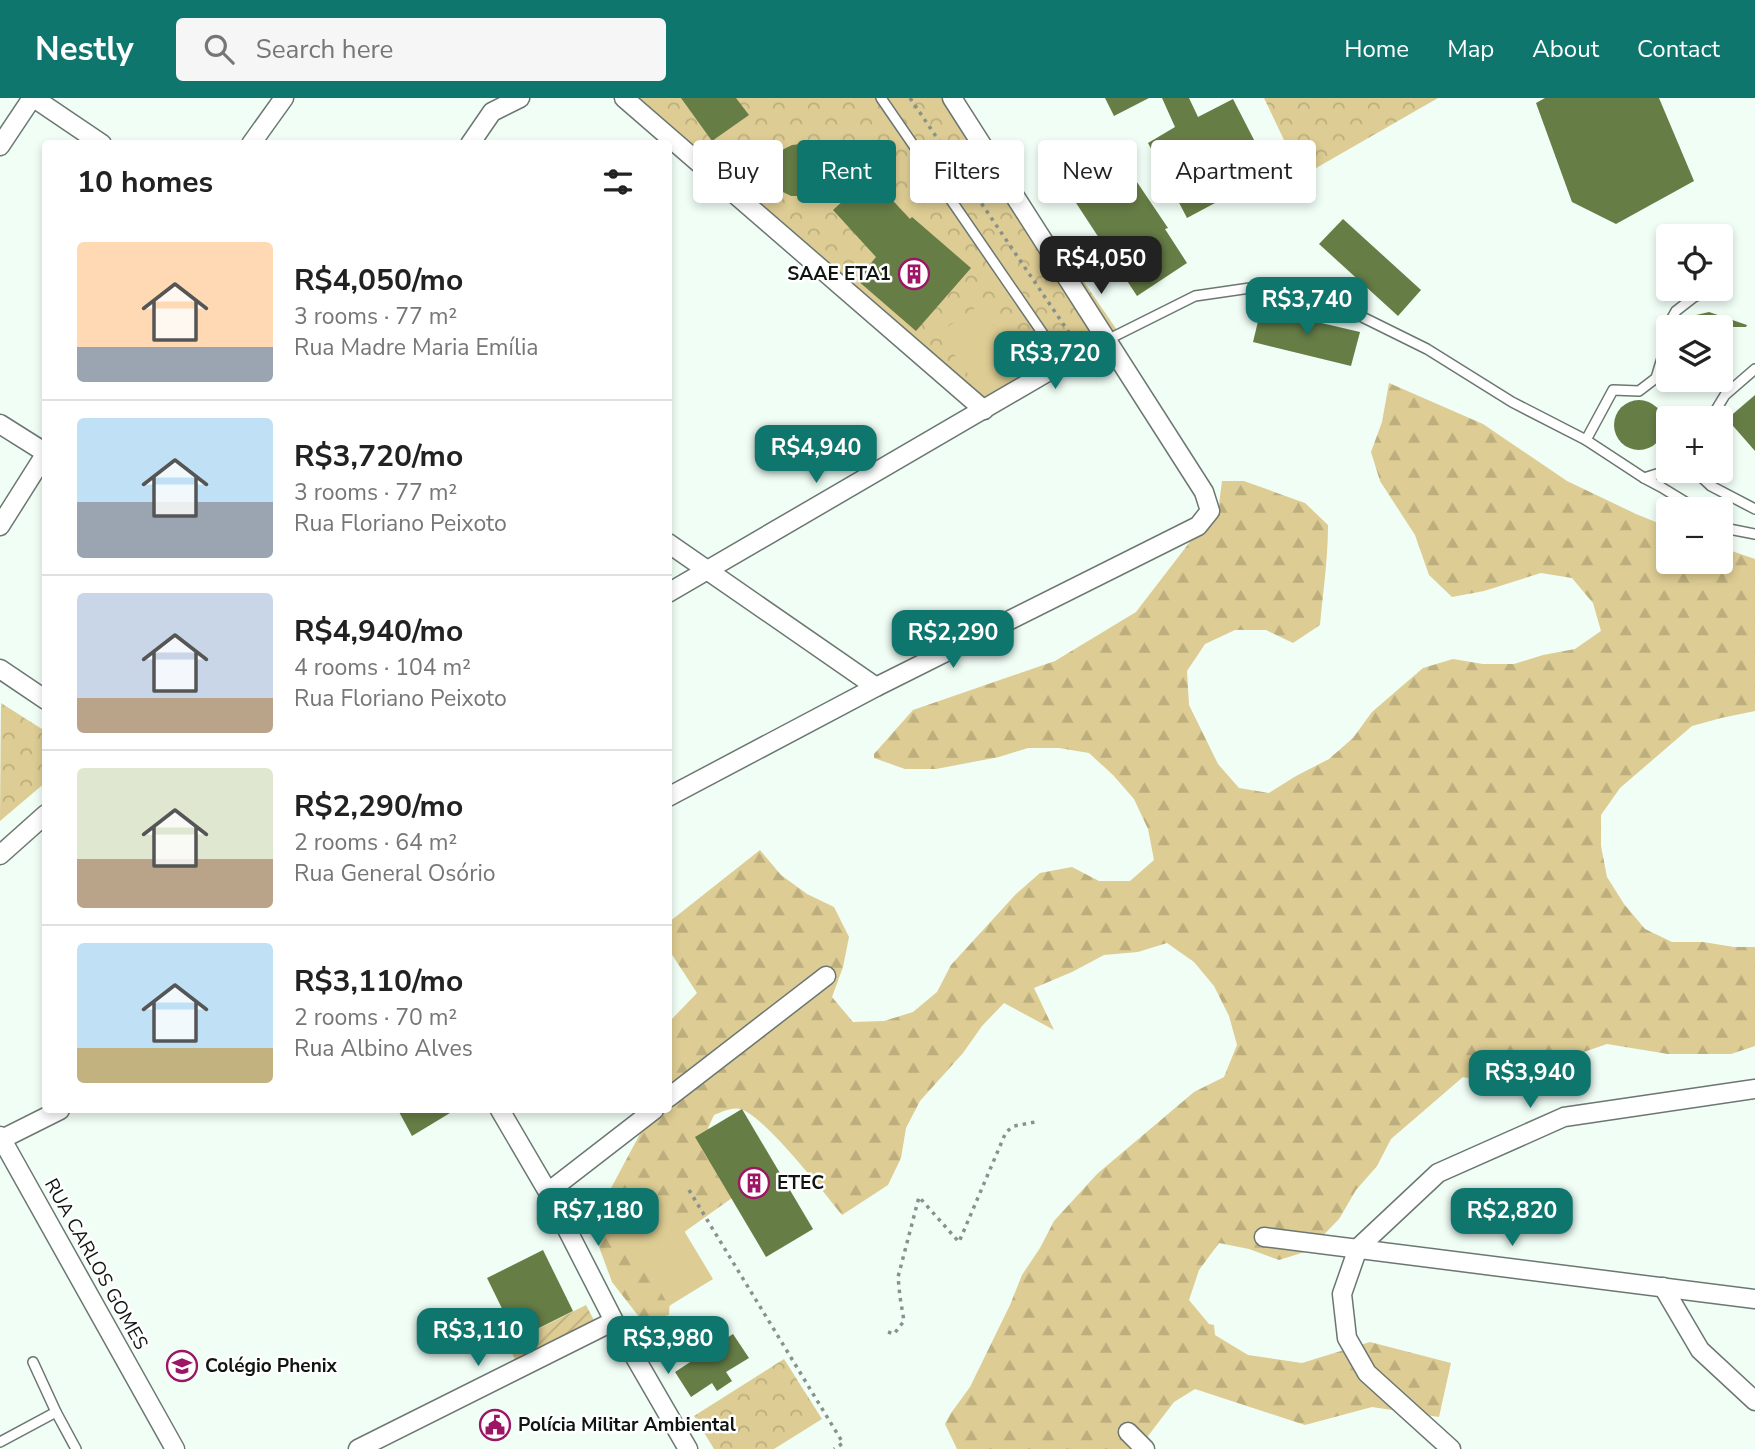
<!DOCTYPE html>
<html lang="en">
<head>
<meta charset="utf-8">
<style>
  :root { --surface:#fff; --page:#f6f6f6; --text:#222; --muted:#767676; --line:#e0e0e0; --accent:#0f766e }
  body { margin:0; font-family:"Nunito Sans",sans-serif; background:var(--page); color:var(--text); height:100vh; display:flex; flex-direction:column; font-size:26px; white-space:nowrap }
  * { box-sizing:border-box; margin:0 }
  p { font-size:23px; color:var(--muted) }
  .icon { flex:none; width:38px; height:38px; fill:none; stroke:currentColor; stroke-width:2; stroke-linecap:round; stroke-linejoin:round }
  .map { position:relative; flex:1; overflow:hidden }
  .sheet { position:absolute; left:42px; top:42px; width:630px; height:973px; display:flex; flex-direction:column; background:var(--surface); border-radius:7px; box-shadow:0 4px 10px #0003 }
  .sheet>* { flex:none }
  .banner { position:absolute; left:693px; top:42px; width:665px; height:63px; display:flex; gap:14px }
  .tools { position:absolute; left:1656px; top:126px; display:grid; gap:14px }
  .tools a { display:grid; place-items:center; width:77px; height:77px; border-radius:7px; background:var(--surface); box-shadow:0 4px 10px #0003; font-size:35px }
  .price { position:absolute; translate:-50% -60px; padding:0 16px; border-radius:14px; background:var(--accent); color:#fff; font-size:23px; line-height:46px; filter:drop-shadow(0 2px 4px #0008) }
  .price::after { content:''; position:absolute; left:50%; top:42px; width:21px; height:16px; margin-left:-10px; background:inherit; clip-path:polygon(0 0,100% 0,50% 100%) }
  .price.active { background:#222; color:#fff }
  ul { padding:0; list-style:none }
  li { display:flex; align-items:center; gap:21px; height:175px; padding:0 35px }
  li+li { border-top:2px solid var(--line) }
  li span { display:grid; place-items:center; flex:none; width:196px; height:140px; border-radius:7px; color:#555 }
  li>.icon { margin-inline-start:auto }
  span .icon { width:84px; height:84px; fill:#fffc; stroke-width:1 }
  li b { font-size:30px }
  h2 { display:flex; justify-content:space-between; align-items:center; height:84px; padding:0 35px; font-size:30px }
  .chip { padding:0 24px; border-radius:7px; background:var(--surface); box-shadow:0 4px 10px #0003; font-size:24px; line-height:63px }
  .chip.active { background:var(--accent); color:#fff }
  header { display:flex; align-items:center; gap:42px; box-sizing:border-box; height:98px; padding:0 35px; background:var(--accent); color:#fff }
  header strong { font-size:33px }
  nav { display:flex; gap:38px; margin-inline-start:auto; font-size:24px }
  .search { width:490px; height:63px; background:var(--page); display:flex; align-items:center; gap:18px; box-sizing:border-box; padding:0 24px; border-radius:7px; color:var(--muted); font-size:26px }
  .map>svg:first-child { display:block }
  .forest { fill:url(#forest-firs) }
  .park { fill:url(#park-crowns) }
  .garden { fill:url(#garden-furrows) }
  .pitch { fill:#ddcc93 }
  .building { fill:#667d46 }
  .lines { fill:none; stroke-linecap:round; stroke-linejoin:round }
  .service-casing { stroke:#6b7770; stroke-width:12 }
  .minor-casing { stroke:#6b7770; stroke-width:21 }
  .path { stroke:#88928c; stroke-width:3.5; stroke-dasharray:3.5 5; stroke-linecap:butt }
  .service { stroke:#fff; stroke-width:9 }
  .minor { stroke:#fff; stroke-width:18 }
  .labels { text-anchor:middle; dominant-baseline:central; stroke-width:5; stroke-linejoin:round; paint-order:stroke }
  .poi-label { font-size:19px; font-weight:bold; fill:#101512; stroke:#fff; text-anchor:start }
  .street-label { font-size:19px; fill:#101512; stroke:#fff }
</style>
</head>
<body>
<header>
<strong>Nestly</strong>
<div class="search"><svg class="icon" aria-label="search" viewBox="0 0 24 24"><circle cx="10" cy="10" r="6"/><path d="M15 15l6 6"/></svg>Search here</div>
<nav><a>Home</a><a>Map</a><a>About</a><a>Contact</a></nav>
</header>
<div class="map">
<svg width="1755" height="1351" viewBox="0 0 1755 1351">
  <defs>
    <pattern id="forest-firs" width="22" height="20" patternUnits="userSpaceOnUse" patternTransform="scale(1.75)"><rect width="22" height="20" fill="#ddcc93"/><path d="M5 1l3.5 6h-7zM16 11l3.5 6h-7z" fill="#bdae7e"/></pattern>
    <pattern id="park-crowns" width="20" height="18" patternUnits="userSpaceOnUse" patternTransform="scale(1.75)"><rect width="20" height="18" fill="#ddcc93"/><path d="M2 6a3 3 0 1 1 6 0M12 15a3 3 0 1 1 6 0" fill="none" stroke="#bdae7e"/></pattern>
    <pattern id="garden-furrows" width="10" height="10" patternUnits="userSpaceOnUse" patternTransform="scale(1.75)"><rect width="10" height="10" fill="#ddcc93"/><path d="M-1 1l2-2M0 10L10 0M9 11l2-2" fill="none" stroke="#bdae7e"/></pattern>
  </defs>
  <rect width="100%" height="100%" fill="#f0fef6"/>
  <path class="forest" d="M 1389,285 L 1483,326 L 1567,383 L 1636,416 L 1668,429 L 1668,464 L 1720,464 L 1720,449 L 1755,461 L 1755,613 L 1721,620 L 1692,628 L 1620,690 L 1601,717 L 1601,748 L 1607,779 L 1624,806 L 1645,831 L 1672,844 L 1703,844 L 1734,849 L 1755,849 L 1755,948 L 1731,956 L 1668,956 L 1607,946 L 1575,957 L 1551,978 L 1524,995 L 1494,985 L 1463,979 L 1391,1041 L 1377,1068 L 1356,1092 L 1339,1121 L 1308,1153 L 1279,1162 L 1249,1151 L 1219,1145 L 1199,1172 L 1189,1202 L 1209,1226 L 1214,1227 L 1215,1237 L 1248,1257 L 1302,1265 L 1370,1244 L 1451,1265 L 1439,1319 L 1372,1309 L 1305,1327 L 1195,1291 L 1174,1304 L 1138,1351 L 957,1351 L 945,1326 L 951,1315 L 970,1289 L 1010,1207 L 1022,1177 L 1040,1150 L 1054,1123 L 1097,1076 L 1194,994 L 1224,979 L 1237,947 L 1229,918 L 1214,888 L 1194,864 L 1167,845 L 1138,854 L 1104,857 L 1072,874 L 1034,890 L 1054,932 L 1004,905 L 982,928 L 963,955 L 920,1003 L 906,1030 L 901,1060 L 888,1087 L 842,1117 C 824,1095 763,1016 740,1011 C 731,1009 722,1014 714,1017 L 708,1030 L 733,1078 L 732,1100 L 673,1142 L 669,1217 L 643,1224 L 612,1184 L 598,1146 L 602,1107 L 641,1034 L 645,1012 L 668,1012 L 669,924 L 697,895 L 669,852 L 669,824 L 760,752 L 781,777 L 807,796 L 834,809 L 849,839 L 843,869 L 832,899 L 853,924 L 884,923 L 913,914 L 937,894 L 951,867 L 1016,796 L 1040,775 L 1072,769 L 1099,783 L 1130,783 L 1154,762 L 1148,731 L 1134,701 L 1113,677 L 1089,655 L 1059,650 L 1028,650 L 999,659 L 936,671 L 905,671 L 874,660 L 874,656 L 913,612 L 1055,563 L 1136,514 L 1219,406 L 1222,383 L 1244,383 L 1305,405 L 1328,427 C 1328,461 1323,494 1320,527 L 1293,545 L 1266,532 L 1235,532 L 1205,546 L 1187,573 L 1189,607 L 1218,666 L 1239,690 L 1269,695 L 1296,678 L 1329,661 L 1353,640 L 1372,614 L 1423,570 L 1453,561 L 1483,566 L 1514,566 L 1543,557 L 1575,551 L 1601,533 L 1593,505 L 1572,480 L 1541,475 L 1484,493 L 1452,499 L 1429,477 L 1415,437 L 1380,383 L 1371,354 L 1382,324 Z"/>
  <g class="park">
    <path d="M 626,0 L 958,0 L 1119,235 L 985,311 Z"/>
    <path d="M 1264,0 L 1438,0 L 1290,85 L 1283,58 L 1284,42 Z"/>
    <path d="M 1,605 L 45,633 L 46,684 L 0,723 Z"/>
    <path d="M 784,1261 L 822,1321 L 774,1351 L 714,1351 L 694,1318 Z"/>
  </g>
  <path class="garden" d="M 586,1207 L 597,1228 L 518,1268 L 508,1246 Z"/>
  <g class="pitch">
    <path d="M 979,207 L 1025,272 L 985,300 L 939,235 Z"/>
    <path d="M 665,1101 L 713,1181 L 669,1208 L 621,1128 Z"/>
  </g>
  <g class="building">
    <path d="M 681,0 L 736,0 L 749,17 L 712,43 Z"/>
    <path d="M 1105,0 L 1149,0 L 1114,18 Z"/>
    <path d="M 1162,0 L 1189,0 L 1198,19 L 1233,1 L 1271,75 L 1187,120 L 1148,45 L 1175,29 Z"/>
    <path d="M 1545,0 L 1659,0 L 1694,83 L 1616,126 L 1572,104 L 1536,5 Z"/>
    <path d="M 801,46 L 809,49 L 816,54 L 822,60 L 824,69 L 824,78 L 817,95 L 799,98 L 791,98 L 783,94 L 777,88 L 772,72 L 773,64 L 777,57 L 784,51 L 792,47 Z"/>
    <path d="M 1114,50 L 1168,130 L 1165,131 L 1187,165 L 1137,198 L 1063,85 Z"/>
    <path d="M 870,78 L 910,121 L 912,119 L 971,170 L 916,233 L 857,182 L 876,159 L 833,112 Z"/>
    <path d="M 1343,121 L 1421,192 L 1398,218 L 1319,146 Z"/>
    <path d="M 1261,211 L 1360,234 L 1351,268 L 1253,244 Z"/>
    <path d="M 1709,214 L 1747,227 L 1746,229 L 1675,229 L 1679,221 Z"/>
    <path d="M 1755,297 L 1755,353 L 1727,321 Z"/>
    <circle cx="1639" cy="327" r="25"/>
    <path d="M 742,1011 L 813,1131 L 766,1159 L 695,1039 Z"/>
    <path d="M 398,1012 L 455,1012 L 412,1038 Z"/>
    <path d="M 543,1152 L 573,1213 L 517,1241 L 487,1180 Z"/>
    <path d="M 733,1236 L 749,1260 L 726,1274 L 732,1283 L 717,1293 L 712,1285 L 691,1299 L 675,1274 Z"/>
  </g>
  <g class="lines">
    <g class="service-casing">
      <g id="service">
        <path d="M 881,0 L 1063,265"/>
        <path d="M 1107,242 L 1195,198 L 1250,190 L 1300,195 L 1340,208 L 1427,251 L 1512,304 L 1586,342 L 1644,380 L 1661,389 L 1697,411"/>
        <path d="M 1711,320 L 1725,297 L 1755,271"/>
        <path d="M 1586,342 L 1613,292 L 1639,293 L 1656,280 L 1663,257 L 1663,236 L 1676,213 L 1694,199 L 1712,191"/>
        <path d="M 1695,373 L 1711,388 L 1755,411"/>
        <path d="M 1644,380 L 1663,374 L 1668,369"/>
        <path d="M 1720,426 L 1729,431 L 1755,436"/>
        <path d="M 33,1264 L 56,1314 L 76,1351"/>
        <path d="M 0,1344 L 56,1314"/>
      </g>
    </g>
    <g class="minor-casing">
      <g id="minor">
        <path d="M 34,0 L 102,46"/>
        <path d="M 624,0 L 984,312"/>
        <path d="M 251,46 L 284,0"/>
        <path d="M 470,46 L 492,14 L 520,0"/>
        <path d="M 0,48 L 32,0"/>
        <path d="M 0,326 L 46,355 L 0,428"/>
        <path d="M 668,445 L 876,589"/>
        <path d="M 668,495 L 1063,265 L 1107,242"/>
        <path d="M 0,571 L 46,602"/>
        <path d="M 668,699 L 876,589 L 1198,428 L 1210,413 L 1204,394 L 952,0"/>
        <path d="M 0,757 L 46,716"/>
        <path d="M 668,1000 L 826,878"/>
        <path d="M 500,1012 L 548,1094 L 614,1223 L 688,1351"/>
        <path d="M 0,1038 L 175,1351"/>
        <path d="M 0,1042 L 60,1012"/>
        <path d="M 548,1094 L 654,1012"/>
        <path d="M 1264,1139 L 1755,1201"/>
        <path d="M 1663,1189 L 1700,1252 L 1755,1303"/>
        <path d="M 1128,1334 L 1145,1351"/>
        <path d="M 358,1351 L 614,1223"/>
        <path d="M 1451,1351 L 1367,1275 L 1347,1240 L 1342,1196 L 1358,1150 L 1438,1075 L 1564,1019 L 1755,991"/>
      </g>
    </g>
    <g class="path">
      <path d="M 910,0 L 1072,239"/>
      <path d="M 689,1092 L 843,1345 L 834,1351"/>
      <path d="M 888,1234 L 894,1236 L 904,1223 L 900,1199 L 898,1179 L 919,1099 L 959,1144 L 1006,1034 L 1014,1028 L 1035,1024"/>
    </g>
    <use href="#service" class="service"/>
    <use href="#minor" class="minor"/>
  </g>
  <defs>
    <g id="building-ring" transform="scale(1.575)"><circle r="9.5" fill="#fff" stroke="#9d1565" stroke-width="1.5"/><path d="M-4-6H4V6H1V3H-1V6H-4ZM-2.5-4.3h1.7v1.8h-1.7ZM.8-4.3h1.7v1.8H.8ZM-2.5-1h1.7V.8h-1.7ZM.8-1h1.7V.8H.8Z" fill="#9d1565"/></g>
    <g id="school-ring" transform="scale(1.575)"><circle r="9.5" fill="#fff" stroke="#9d1565" stroke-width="1.5"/><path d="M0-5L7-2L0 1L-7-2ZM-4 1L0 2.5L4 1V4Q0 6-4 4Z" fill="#9d1565"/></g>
    <g id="civic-ring" transform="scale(1.575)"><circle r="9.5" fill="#fff" stroke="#9d1565" stroke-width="1.5"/><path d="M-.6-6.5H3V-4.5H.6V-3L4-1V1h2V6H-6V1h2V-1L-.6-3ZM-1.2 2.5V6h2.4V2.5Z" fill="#9d1565"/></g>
  </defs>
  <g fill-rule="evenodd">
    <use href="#building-ring" x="914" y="176"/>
    <use href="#building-ring" x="754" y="1085"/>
    <use href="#school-ring" x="182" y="1268"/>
    <use href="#civic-ring" x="495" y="1327"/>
  </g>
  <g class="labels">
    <g class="poi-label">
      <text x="891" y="176" text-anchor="end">SAAE ETA1</text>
      <text x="777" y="1085">ETEC</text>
      <text x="205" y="1268">Colégio Phenix</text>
      <text x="518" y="1327">Polícia Militar Ambiental</text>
    </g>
    <g class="street-label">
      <text transform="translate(96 1166) rotate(61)">RUA CARLOS GOMES</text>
    </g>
  </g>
</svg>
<div class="tools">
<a><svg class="icon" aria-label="locate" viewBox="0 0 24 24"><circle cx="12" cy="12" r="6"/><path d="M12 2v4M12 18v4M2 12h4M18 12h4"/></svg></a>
<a><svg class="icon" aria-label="layers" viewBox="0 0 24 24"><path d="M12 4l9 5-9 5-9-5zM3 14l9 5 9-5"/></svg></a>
<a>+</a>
<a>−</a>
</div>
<b class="price active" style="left:1101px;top:198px">R$4,050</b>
<b class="price" style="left:1307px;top:239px">R$3,740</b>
<b class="price" style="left:1055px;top:293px">R$3,720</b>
<b class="price" style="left:816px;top:387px">R$4,940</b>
<b class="price" style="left:953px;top:572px">R$2,290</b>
<b class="price" style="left:1530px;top:1012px">R$3,940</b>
<b class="price" style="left:598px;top:1150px">R$7,180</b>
<b class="price" style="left:1512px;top:1150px">R$2,820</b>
<b class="price" style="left:478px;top:1270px">R$3,110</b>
<b class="price" style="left:668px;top:1278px">R$3,980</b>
<div class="banner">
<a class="chip">Buy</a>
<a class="chip active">Rent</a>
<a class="chip">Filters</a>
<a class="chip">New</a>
<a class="chip">Apartment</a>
</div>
<section class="sheet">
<h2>10 homes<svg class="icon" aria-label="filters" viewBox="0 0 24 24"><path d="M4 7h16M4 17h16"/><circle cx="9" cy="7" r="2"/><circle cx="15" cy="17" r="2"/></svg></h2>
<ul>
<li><span style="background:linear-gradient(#ffd9b3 75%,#9aa5b1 0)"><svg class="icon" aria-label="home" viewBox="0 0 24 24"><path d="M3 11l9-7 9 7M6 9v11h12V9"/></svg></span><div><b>R$4,050/mo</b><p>3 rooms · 77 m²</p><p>Rua Madre Maria Emília</p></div></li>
<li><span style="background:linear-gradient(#bfe0f5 60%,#9aa5b1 0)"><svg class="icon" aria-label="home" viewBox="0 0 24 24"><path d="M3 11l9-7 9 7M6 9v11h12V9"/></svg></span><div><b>R$3,720/mo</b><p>3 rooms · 77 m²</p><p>Rua Floriano Peixoto</p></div></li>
<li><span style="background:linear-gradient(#c9d6e8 75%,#b9a48a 0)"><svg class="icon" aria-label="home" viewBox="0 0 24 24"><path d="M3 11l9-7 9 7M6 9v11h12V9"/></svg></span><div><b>R$4,940/mo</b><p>4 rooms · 104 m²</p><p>Rua Floriano Peixoto</p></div></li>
<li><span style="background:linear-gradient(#dfe7d0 65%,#b9a48a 0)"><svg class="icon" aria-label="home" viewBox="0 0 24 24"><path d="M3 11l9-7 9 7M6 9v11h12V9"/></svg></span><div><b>R$2,290/mo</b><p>2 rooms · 64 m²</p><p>Rua General Osório</p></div></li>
<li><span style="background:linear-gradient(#bfe0f5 75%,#c2b280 0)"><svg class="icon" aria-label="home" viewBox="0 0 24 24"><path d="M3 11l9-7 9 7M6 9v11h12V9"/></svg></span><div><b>R$3,110/mo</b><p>2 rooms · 70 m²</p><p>Rua Albino Alves</p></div></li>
</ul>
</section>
</div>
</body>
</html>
